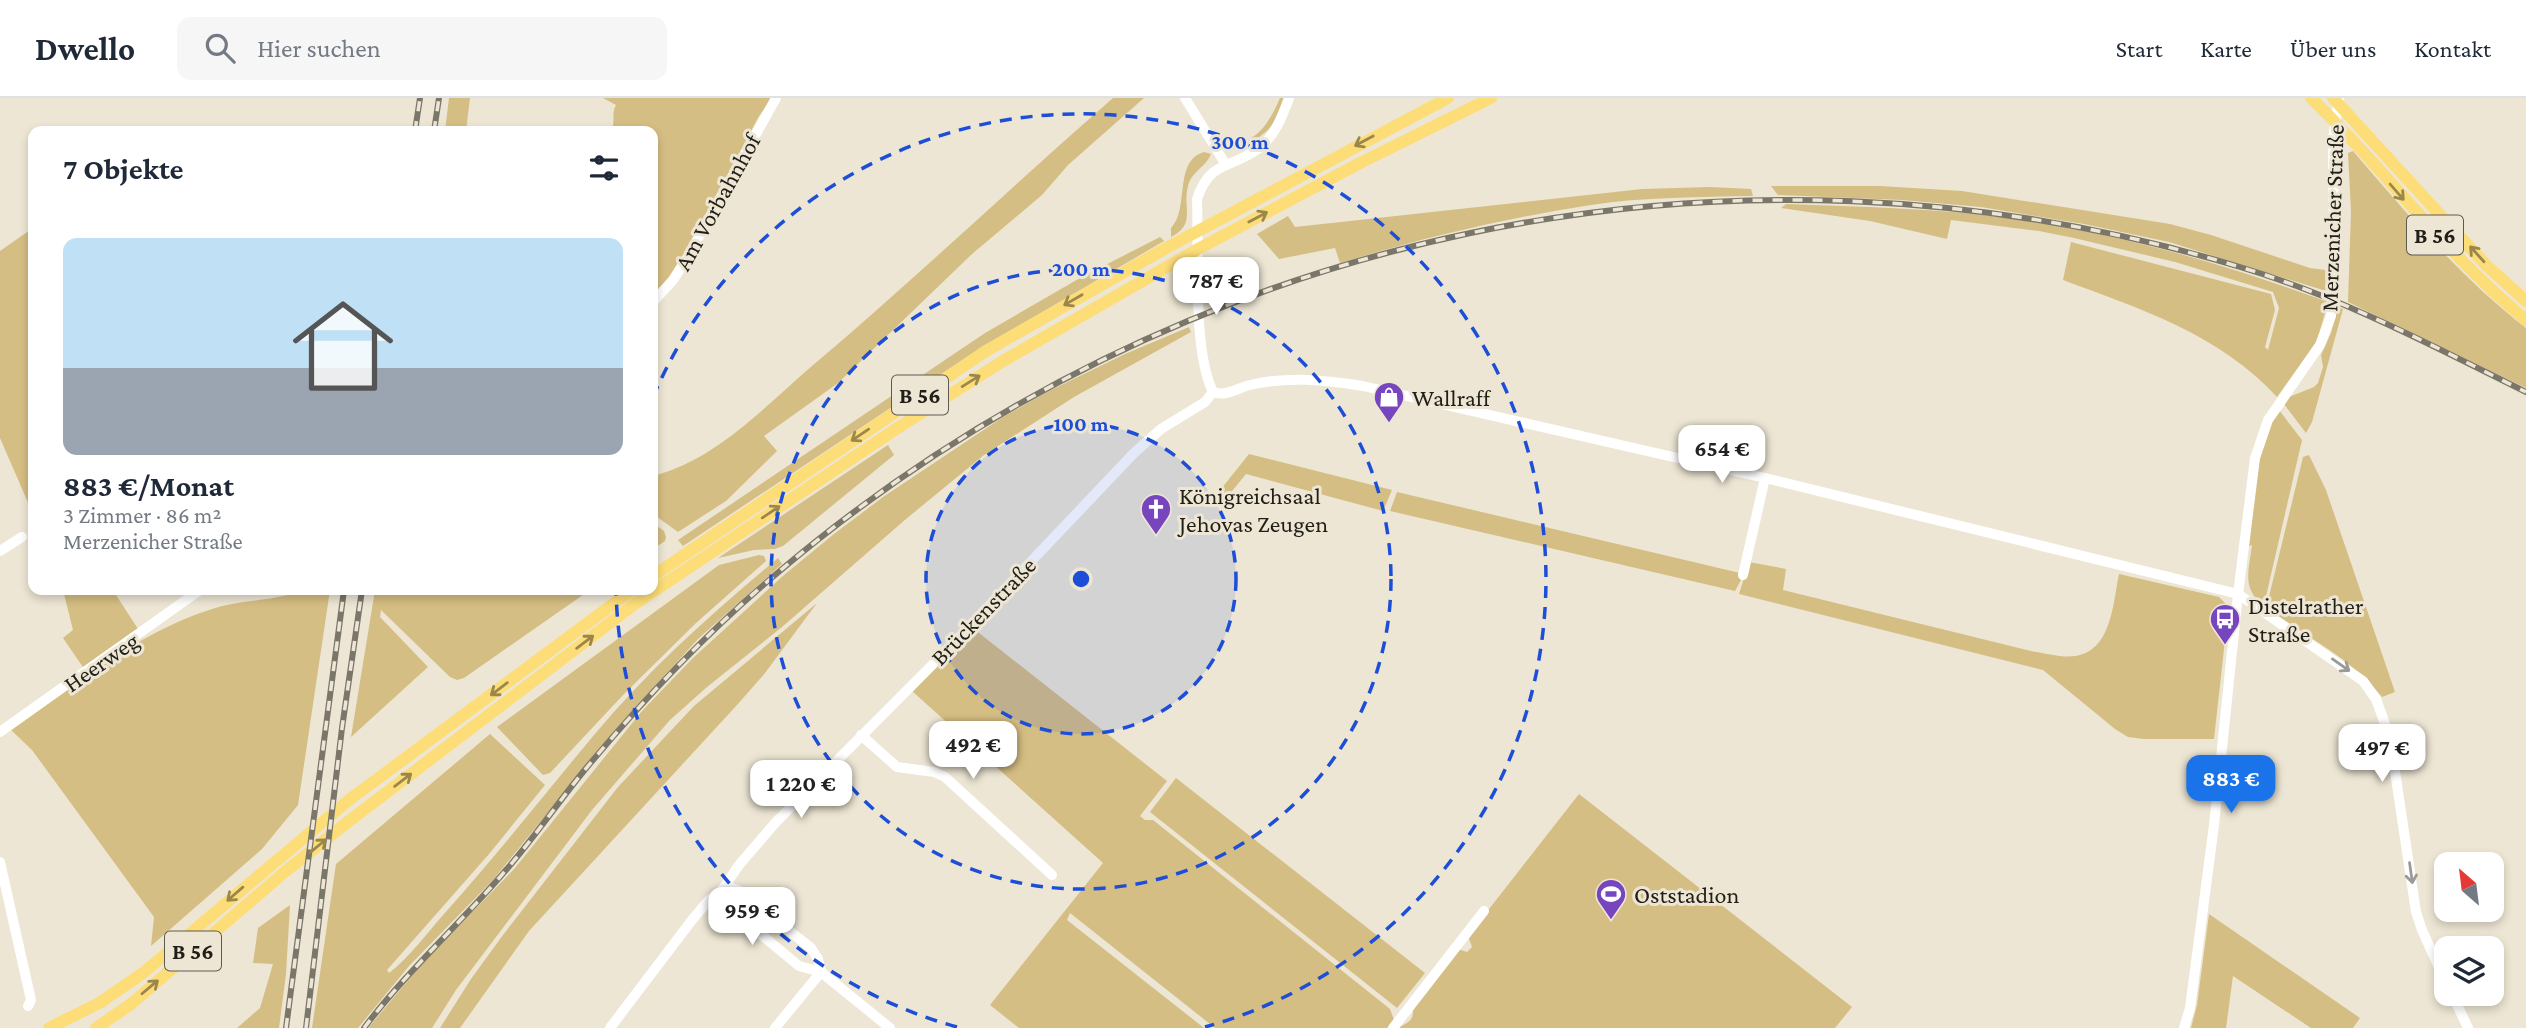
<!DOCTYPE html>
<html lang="de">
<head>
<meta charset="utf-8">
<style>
  :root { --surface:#fff; --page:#f6f6f7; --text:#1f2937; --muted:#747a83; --line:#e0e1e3; --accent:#1a73e8 }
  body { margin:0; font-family:"Crimson Pro",serif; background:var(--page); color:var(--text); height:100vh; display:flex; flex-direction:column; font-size:26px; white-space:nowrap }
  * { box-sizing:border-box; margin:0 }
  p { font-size:23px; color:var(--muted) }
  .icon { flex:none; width:38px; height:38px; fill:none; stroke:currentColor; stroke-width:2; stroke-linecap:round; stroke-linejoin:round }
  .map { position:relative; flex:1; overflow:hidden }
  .details { position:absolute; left:28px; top:28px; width:630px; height:469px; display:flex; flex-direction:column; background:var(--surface); border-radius:14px; box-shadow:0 4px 10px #0003 }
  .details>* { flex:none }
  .needle { width:46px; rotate:332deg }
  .tools { position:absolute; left:2434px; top:754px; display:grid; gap:14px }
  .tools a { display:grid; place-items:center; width:70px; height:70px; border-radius:14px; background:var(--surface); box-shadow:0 4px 10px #0003; font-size:35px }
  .price { position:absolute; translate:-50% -60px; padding:0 16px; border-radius:14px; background:#fff; color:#222; font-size:23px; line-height:46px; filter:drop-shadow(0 2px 4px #0008) }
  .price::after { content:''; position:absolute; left:50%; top:42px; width:21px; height:16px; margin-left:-10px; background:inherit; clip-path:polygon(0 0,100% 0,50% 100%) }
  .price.selected { background:var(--accent); color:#fff }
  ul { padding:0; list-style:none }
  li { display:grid; align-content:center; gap:14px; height:371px; padding:0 35px }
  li+li { border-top:2px solid var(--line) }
  li span { display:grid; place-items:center; height:217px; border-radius:14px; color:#555 }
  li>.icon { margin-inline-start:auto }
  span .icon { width:126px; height:126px; fill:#fffc; stroke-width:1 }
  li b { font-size:30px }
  h2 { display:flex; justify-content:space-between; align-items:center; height:84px; padding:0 35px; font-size:30px }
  header { display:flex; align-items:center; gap:42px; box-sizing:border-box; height:98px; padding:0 35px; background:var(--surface); border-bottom:2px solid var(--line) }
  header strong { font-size:33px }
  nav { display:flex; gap:38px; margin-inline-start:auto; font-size:24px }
  .search { width:490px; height:63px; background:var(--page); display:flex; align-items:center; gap:18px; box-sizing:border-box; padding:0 24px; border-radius:14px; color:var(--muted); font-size:26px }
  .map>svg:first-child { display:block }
  .green { fill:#d5be83 }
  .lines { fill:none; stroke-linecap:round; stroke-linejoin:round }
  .minor { stroke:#fff; stroke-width:10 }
  .major { stroke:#fddd78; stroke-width:12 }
  .rail-casing { stroke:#7b766a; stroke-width:6 }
  .rail { stroke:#ede6d4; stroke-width:3.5; stroke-dasharray:10; stroke-linecap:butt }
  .oneway { stroke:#9a874c }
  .oneway2 { stroke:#9b9a97 }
  .ring { fill:none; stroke:#1d4ed8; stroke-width:3.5; stroke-dasharray:12 9 }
  .labels { text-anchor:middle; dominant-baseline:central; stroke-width:6; stroke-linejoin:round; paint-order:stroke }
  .shield { fill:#ede6d4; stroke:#5e5a50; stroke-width:2 }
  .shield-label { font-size:23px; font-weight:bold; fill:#211e17 }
  .street-label { font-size:24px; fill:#211e17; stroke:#ede6d4 }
  .poi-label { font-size:24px; fill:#211e17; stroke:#ede6d4; text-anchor:start }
  .centre { fill:#1d4ed8; stroke:#ede6d4; stroke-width:3.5 }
  .ring-label { font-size:21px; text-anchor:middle; font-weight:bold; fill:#1d4ed8; stroke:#ede6d4; stroke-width:6; stroke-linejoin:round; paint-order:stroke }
</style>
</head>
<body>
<header>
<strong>Dwello</strong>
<div class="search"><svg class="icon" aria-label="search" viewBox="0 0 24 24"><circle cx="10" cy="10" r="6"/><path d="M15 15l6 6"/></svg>Hier suchen</div>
<nav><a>Start</a><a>Karte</a><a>Über uns</a><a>Kontakt</a></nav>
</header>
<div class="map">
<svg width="2526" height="930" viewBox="0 0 2526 930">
  <rect width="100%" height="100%" fill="#ede6d4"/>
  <g class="green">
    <path d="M 449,0 L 470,0 L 466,33 L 445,33 Z"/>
    <path d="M 603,0 L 772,0 L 759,18 L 684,159 L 653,200 L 653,33 L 611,33 C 616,24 611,16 616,7 Z"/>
    <path d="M 1113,0 L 1144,0 L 1068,67 L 1042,97 L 972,156 L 838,285 L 764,338 L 777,353 L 726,403 L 678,434 L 653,416 L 653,378 C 716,362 764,309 812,268 C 915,181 1012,88 1113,0 Z"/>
    <path d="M 1280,0 L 1284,0 C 1281,8 1278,18 1273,26 C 1263,39 1236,57 1220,51 L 1221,49 C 1255,46 1267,30 1280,0 Z"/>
    <path d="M 2353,53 C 2407,116 2460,179 2526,230 L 2526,290 L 2348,204 L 2351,113 L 2348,55 Z"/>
    <path d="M 1204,54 L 1211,56 C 1206,69 1192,73 1188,88 C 1182,109 1197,126 1171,139 L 1171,130 C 1190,111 1173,63 1204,54 Z"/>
    <path d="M 1771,88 L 1880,88 L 1962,93 L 2170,126 L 2211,137 L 2310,170 L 2325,172 L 2326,193 L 2169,144 L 2084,126 L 1981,109 L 1902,102 L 1778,97 Z"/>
    <path d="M 1710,89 L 1751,91 L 1753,98 C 1699,99 1644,99 1591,107 C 1506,120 1422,140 1340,165 L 1335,150 L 1279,161 L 1257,136 L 1288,118 L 1295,129 L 1642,91 Z"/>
    <path d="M 1786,106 C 1861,109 1936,110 2009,120 C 2118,135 2225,166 2328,204 L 2317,243 L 2277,299 C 2219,236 2141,211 2063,182 L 2071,144 L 2271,196 L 2275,212 L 2265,249 L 2268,252 L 2279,210 L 2273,194 L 2175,164 L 2074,140 L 2039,133 L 1951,122 L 1947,141 L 1870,123 L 1781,110 Z"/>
    <path d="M 33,130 L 33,416 L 0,340 L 0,153 Z"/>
    <path d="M 1160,139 L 1164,143 L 976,253 L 683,448 L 678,442 L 985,235 L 1080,180 Z"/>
    <path d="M 2338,209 L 2343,211 L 2312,324 L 2306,335 L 2284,306 L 2289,299 L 2314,289 L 2318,285 L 2323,269 L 2321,257 L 2331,235 Z"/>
    <path d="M 1189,229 L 1191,234 L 1074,299 L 984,357 L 906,421 L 782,529 L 707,589 L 670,622 L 592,712 L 456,892 L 432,930 L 368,930 L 421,867 L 515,770 L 642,613 L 693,560 L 784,477 L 834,436 L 883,399 L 1003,319 L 1049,293 L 1125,256 Z"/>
    <path d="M 2279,312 L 2302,342 L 2264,507 C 2241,491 2249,472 2252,447 L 2249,448 C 2254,402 2254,351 2279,312 Z"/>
    <path d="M 888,347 L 894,357 L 783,448 L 775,451 L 754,452 L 718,460 Z"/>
    <path d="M 1249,356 L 1261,359 L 1392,392 L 1383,413 L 1246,376 L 1224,403 L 1217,396 Z"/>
    <path d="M 2309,357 L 2326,392 L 2395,594 L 2382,599 C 2352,561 2306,538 2266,511 L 2303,359 Z"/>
    <path d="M 1397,394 L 1740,475 L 1741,482 L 1735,493 L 1390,413 Z"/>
    <path d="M 653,425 L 664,433 L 666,439 L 665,443 L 653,451 Z"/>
    <path d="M 759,457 L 764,458 L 766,463 L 696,525 L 624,596 L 550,675 L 543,677 L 497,629 L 719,467 Z"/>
    <path d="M 778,460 L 782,466 L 698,541 L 619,628 L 492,783 L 409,868 L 358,930 L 312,930 L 336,766 L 490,636 L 545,687 L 489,756 L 387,872 L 389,875 C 410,859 426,836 444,816 C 496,758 544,697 594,637 C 648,572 713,514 778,460 Z"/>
    <path d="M 1749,464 L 1786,471 L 1783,492 L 2031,553 C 2045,555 2062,560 2075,558 C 2112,553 2113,504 2119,476 L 2219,499 L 2227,507 L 2228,515 L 2214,641 L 2144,641 L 2128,639 L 2115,631 L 2043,572 L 1739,496 Z"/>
    <path d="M 63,492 L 123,492 L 116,497 L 140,534 L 85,572 L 63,540 L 73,532 Z"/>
    <path d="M 304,492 L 330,492 L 298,707 L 262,751 L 151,848 L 154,819 L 32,652 L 11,632 C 74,588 135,536 209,512 C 239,501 273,504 304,492 Z"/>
    <path d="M 375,492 L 590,492 L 464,580 L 457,582 L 450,579 L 381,512 L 380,519 L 428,569 L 351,639 Z"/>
    <path d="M 817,505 L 765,575 L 737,607 L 529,833 L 460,930 L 440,930 L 471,881 L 503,837 L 618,689 L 694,608 Z"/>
    <path d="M 974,531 L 1167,683 L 1140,718 L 1145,722 L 1153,722 L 1390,911 L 1394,922 L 1387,930 L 1215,930 L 1070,815 L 1067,822 L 1204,930 L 1019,930 L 990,907 L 1103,765 L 912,593 Z"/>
    <path d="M 1176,680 L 1425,875 L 1397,910 L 1150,714 Z"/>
    <path d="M 1579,696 L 1852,909 L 1835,930 L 1398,930 C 1409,924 1414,923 1413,909 L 1458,851 L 1467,854 L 1472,849 L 1468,838 Z"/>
    <path d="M 290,807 L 286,876 L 279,930 L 237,930 L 260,910 L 273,866 L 253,865 L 258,830 Z"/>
    <path d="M 2209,816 L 2360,920 L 2353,930 L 2311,930 L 2233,878 L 2226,930 L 2191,930 L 2197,907 Z"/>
  </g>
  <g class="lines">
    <g class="minor">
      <path d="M 1185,0 L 1226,67"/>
      <path d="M 653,204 L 673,182 L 687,160 L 776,0"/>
      <path d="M 1213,294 C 1226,299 1237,290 1250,287 C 1287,278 1326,282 1363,288 L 1765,380 L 2238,496 L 2363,583 L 2376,601 L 2390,640 L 2416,814 L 2422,832 L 2446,885"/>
      <path d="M 1213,294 C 1192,252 1199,151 1197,101 C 1210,62 1230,71 1258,51 C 1275,38 1282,19 1289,0"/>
      <path d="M 0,453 L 22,439"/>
      <path d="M 1743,477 L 1765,380"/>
      <path d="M 0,634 L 200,492"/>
      <path d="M 861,637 L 897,669 L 934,674 L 945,679 L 1052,777"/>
      <path d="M 0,764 L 31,902 L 28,908"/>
      <path d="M 722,792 L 723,802 L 729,810 L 799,868 L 821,874 L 890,930"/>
      <path d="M 722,792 L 731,790 L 738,792 L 811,850 L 818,861 L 821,874"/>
      <path d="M 2452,896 L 2468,930"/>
      <path d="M 610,930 L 692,822 L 708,803 L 722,792 L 739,767 L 776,724 L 948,551 L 1134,355 L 1161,331 L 1205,304 L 1213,294"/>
      <path d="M 775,930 L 821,874"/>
      <path d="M 1393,930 L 1484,813"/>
      <path d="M 2184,930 L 2190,910 L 2214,727 L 2238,496 L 2255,360 L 2268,322 L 2320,247 L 2331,218 L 2334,171 L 2333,40 L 2339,0"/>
    </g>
    <g class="major">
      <path d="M 2311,0 C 2386,72 2444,155 2526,222"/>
      <path d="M 2333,0 L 2486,167 L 2526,203"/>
      <path d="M 653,478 L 986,253 L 1168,149 L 1448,0"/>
      <path d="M 49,930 L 101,904 L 143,875 L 349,702 L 632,492"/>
      <path d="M 96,930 L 131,906 L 287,772 L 349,723 L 636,505 L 896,331 L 1003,263 L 1198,151 L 1362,64 L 1491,0"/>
    </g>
    <g class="rail-casing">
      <g id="rail">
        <path d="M 415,33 L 420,0"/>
        <path d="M 434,33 L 439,0"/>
        <path d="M 286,930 L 344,492"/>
        <path d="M 306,930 L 342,630 L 362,492"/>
        <path d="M 364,930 C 407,873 460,826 506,772 C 533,741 557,706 583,674 C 642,603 705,536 775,477 C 1180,132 1730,14 2240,169 C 2341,199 2433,248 2526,294"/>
      </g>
    </g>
    <use href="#rail" class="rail"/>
  </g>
  <defs><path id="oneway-shaft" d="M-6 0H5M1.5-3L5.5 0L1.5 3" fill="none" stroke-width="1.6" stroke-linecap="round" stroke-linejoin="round" transform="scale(1.75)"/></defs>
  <g class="oneway">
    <use href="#oneway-shaft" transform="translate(1364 43) rotate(152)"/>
    <use href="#oneway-shaft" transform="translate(2397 94) rotate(49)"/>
    <use href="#oneway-shaft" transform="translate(1258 119) rotate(-28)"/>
    <use href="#oneway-shaft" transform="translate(2477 156) rotate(-132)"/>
    <use href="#oneway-shaft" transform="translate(1073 202) rotate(150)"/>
    <use href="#oneway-shaft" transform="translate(971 283) rotate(-32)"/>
    <use href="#oneway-shaft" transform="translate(860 337) rotate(146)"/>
    <use href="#oneway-shaft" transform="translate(771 414) rotate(-34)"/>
    <use href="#oneway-shaft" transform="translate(585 544) rotate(-37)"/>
    <use href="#oneway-shaft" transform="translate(499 591) rotate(143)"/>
    <use href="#oneway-shaft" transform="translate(403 682) rotate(-37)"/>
    <use href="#oneway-shaft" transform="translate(318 748) rotate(-39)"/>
    <use href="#oneway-shaft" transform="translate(235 796) rotate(139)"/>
    <use href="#oneway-shaft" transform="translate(150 889) rotate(-40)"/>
  </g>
  <g class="oneway2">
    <use href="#oneway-shaft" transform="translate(2341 567) rotate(35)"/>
    <use href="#oneway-shaft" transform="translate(2411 775) rotate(82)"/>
  </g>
  <circle cx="1081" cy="481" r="155" fill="#1d4ed8" fill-opacity=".12"/>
  <g class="ring">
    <circle cx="1081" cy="481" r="155"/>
    <circle cx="1081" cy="481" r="310"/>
    <path d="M957 929A465 465 0 0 1 616 493M653 299A465 465 0 1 1 1205 929"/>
  </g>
  <defs>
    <g id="shop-pin" transform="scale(1.575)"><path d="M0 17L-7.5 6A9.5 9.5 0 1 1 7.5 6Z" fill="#7745bd" stroke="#ede6d4"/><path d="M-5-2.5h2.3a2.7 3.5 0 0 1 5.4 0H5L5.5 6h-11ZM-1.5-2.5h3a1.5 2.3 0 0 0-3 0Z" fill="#fff"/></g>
    <g id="church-pin" transform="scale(1.575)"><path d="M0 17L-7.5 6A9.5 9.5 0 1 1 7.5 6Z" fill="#7745bd" stroke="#ede6d4"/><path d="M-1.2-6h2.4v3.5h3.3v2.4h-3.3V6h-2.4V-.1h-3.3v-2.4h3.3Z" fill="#fff"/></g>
    <g id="bus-pin" transform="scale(1.575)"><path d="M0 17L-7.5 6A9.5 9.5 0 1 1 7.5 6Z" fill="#7745bd" stroke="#ede6d4"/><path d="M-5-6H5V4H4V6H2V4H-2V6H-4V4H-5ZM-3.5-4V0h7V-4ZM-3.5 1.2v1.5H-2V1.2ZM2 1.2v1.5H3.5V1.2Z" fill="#fff"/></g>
    <g id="stadium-pin" transform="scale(1.575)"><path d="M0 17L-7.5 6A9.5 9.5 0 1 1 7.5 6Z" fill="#7745bd" stroke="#ede6d4"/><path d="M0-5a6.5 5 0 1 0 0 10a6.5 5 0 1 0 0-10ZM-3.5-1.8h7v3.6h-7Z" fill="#fff"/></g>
  </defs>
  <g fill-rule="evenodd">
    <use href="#shop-pin" x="1389" y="299"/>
    <use href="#church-pin" x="1156" y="411"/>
    <use href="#bus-pin" x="2225" y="521"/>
    <use href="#stadium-pin" x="1611" y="796"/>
  </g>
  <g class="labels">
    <g class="shield">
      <rect x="2407" y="117.5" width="56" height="39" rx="5"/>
      <rect x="892" y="277.5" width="56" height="39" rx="5"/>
      <rect x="165" y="833.5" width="56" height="39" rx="5"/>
    </g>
    <g class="shield-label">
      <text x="2435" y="137">B 56</text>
      <text x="920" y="297">B 56</text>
      <text x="193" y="853">B 56</text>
    </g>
    <g class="street-label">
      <text transform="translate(717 104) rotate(-61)">Am Vorbahnhof</text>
      <text transform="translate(2332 120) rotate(-88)">Merzenicher Straße</text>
      <text transform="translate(983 513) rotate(-46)">Brückenstraße</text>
      <text transform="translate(101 564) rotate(-35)">Heerweg</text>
    </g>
    <g class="poi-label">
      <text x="1412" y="299">Wallraff</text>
      <text x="1179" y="397">Königreichsaal<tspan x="1179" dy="28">Jehovas Zeugen</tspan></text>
      <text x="2248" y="507">Distelrather<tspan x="2248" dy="28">Straße</tspan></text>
      <text x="1634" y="796">Oststadion</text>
    </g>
  </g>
  <circle cx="1081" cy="481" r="10" class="centre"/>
  <g class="ring-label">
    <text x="1240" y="51">300 m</text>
    <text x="1081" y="178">200 m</text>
    <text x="1081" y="333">100 m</text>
  </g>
</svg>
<div class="tools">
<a><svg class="needle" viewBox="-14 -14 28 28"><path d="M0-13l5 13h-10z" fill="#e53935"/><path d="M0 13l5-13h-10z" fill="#747a83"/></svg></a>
<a><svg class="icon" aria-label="layers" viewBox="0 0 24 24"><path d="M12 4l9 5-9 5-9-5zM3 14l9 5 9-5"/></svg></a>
</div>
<b class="price" style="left:1216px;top:219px">787 €</b>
<b class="price" style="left:1722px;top:387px">654 €</b>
<b class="price" style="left:973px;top:683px">492 €</b>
<b class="price" style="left:2382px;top:686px">497 €</b>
<b class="price selected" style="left:2231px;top:717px">883 €</b>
<b class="price" style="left:801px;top:722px">1 220 €</b>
<b class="price" style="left:752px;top:849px">959 €</b>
<section class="details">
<h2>7 Objekte<svg class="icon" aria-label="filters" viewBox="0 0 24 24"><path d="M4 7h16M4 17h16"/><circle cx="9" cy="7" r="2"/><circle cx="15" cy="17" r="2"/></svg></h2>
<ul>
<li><span style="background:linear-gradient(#bfe0f5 60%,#9aa5b1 0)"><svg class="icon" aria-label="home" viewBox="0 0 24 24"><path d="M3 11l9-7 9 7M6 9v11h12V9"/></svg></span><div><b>883 €/Monat</b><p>3 Zimmer · 86 m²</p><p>Merzenicher Straße</p></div></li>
</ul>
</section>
</div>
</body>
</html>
